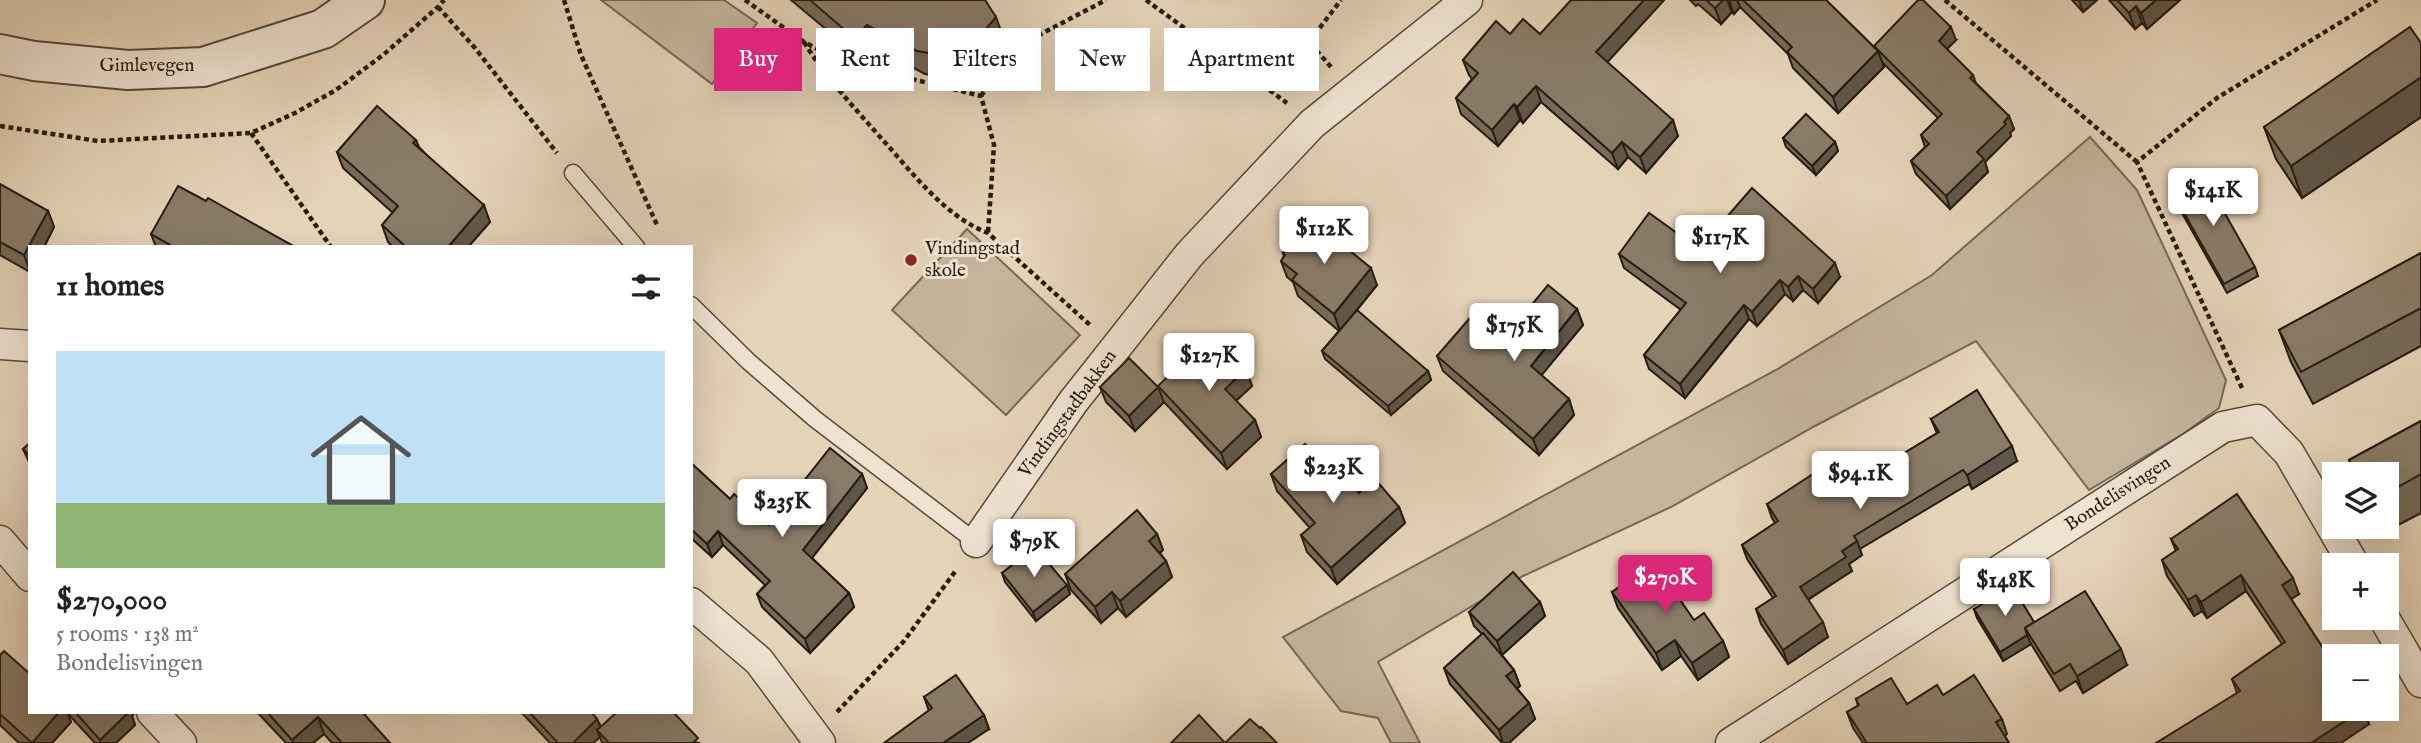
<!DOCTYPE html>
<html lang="en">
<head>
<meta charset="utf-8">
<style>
  :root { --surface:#fff; --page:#f6f6f6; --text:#222; --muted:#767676; --line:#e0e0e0; --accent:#db2777 }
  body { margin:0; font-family:"IM FELL English",serif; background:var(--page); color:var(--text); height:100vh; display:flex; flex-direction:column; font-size:26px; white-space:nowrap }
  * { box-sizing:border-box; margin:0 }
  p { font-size:23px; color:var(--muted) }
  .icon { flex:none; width:38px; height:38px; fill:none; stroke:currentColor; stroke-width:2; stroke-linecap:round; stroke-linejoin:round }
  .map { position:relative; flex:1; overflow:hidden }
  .sheet { position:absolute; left:28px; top:245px; width:665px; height:469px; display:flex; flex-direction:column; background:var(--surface); border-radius:0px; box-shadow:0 7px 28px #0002 }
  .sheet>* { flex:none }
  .hud { position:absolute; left:714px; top:28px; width:665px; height:63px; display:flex; gap:14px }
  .controls { position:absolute; left:2322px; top:462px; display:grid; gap:14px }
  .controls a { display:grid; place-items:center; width:77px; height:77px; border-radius:0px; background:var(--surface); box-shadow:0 7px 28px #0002; font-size:35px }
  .price { position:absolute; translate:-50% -60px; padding:0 16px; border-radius:7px; background:#fff; color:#222; font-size:23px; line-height:46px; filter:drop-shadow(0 2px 4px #0008) }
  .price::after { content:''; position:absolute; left:50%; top:42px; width:21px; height:16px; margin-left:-10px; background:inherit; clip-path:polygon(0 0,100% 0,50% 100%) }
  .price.selected { background:var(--accent); color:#fff }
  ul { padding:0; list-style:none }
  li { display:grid; align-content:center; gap:14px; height:371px; padding:0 28px }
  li+li { border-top:2px solid var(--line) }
  li span { display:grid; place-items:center; height:217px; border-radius:0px; color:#555 }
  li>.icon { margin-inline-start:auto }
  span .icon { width:126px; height:126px; fill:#fffc; stroke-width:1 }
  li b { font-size:30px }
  h2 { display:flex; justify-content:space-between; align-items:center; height:84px; padding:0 28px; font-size:30px }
  .pill { padding:0 24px; border-radius:0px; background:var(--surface); box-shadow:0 7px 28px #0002; font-size:24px; line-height:63px }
  .pill.selected { background:var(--accent); color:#fff }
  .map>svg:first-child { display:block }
  .green { fill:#c5b59c; stroke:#756856; stroke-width:2 }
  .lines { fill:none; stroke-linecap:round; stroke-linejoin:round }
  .service-casing { stroke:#55493a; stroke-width:19 }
  .minor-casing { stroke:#55493a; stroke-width:33 }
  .tertiary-casing { stroke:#55493a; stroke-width:42 }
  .path { stroke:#251b10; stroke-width:4.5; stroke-dasharray:5 3.5; stroke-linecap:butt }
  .service { stroke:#efe3d2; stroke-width:16 }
  .minor { stroke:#efe3d2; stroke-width:30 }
  .tertiary { stroke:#efe3d2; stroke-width:38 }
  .wall { fill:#766a59; stroke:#251b10; stroke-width:2 }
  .shaded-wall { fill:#605649; stroke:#251b10; stroke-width:2 }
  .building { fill:#897b68; stroke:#251b10; stroke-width:2 }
  .poi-dot { fill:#8f2418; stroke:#efe3d2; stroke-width:2.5 }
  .labels { text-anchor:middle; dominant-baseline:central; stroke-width:6; stroke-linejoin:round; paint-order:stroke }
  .street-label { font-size:19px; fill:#251b10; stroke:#efe3d2 }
  .poi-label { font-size:19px; fill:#251b10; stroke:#efe3d2; text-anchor:start }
</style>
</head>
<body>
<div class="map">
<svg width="2421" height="743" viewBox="0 0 2421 743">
  <rect width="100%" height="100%" fill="#e6d4b9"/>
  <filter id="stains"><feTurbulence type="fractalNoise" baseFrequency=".00286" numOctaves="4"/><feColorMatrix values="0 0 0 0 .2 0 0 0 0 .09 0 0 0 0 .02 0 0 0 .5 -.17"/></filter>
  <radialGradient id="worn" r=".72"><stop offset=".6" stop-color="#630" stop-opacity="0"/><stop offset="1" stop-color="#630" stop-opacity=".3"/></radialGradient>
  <g class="green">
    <path d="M 601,0 L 724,0 L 757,23 L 712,84 Z"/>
    <path d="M 2090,137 L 2137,190 L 2226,380 L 2219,408 L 2183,434 L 2089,490 L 1976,341 L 1815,426 L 1671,507 L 1523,576 L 1378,662 L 1420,743 L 1391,743 L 1378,718 L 1341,711 L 1283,637 L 1776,370 L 1932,275 Z"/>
    <path d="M 967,229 L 1080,335 L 1006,415 L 892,310 Z"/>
  </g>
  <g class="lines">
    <g class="service-casing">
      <g id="service">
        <path d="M 573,173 L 636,247"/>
        <path d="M 691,305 L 748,361 L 815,419 L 976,542"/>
      </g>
    </g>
    <g class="minor-casing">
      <g id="minor">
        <path d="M 0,344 L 30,346"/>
        <path d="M 0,541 L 30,576"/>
        <path d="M 976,542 L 1073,402 L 1189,255 L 1312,124 L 1467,0"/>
        <path d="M 691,603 L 759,661 L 820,743"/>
        <path d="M 2384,618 L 2421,682"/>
        <path d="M 152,712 L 181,743"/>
        <path d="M 1731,743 L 2223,427 L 2257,420 L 2289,453 L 2354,565"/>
      </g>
    </g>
    <g class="tertiary-casing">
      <path id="tertiary" d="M 0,54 L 34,61 L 128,70 L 203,67 L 323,29 L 365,0"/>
    </g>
    <g class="path">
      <path d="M 564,0 L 581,55 L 657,225"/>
      <path d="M 745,0 L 804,42 L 843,62 L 981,96 L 994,145 L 988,233"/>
      <path d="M 1146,0 L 1287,103"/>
      <path d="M 1945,0 L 2137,162"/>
      <path d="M 438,7 L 475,48 L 557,153"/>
      <path d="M 804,42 C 826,78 853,106 881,138 C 912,172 944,216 988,233 L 1090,325"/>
      <path d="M 1331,67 L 1309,42 L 1341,0"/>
      <path d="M 981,96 L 1016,47 L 1106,0"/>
      <path d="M 0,126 L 98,141 L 251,133 L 295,113 L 336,90 L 383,55 L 438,7 L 444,0"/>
      <path d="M 251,133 L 331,247"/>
      <path d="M 2242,388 L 2137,162 L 2217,98 L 2377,0"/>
      <path d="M 837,712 L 904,641 L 957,569"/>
    </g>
    <use href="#service" class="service"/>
    <use href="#minor" class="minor"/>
    <use href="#tertiary" class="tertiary"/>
  </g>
  <g class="wall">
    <path d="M 791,0 L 985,0 L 1004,39 L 972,77 L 958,66 L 948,78 L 925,74 L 875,47 L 863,60 Z"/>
    <path d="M 1664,0 L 1607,62 L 1678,136 L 1646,173 L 1628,157 L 1618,169 L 1541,102 L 1523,123 L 1520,120 L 1498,146 L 1461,114 L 1456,98 L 1472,79 L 1469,75 L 1463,60 L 1540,34 Z"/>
    <path d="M 1690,0 L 1826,0 L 1875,48 L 1956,40 L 1947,49 L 1973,75 L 1976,83 L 2009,116 L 2014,129 L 2010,133 L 2011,136 L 1985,162 L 1988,172 L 1950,209 L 1916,174 L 1911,161 L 1925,147 L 1921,135 L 1938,118 L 1882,62 L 1884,67 L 1838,113 L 1793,68 L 1788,54 L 1740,7 L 1734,14 L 1732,12 L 1721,24 L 1698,4 L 1696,6 Z"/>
    <path d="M 2072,0 L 2097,0 L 2083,12 Z"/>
    <path d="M 2109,0 L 2180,0 L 2147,29 L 2142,23 L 2135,29 Z"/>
    <path d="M 2421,43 L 2421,117 L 2302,198 L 2276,159 L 2264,127 Z"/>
    <path d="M 1783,138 L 1835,142 L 1838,151 L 1816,175 L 1786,147 Z"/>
    <path d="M 416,140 L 419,147 L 490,222 L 468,247 L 393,247 L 388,242 L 382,225 L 393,213 L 343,168 L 337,152 Z"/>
    <path d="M 0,184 L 48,211 L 54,227 L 44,247 L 30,247 L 30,272 L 0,255 Z"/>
    <path d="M 2170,188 L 2255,267 L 2258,276 L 2227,293 L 2173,197 Z"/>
    <path d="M 206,201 L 295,247 L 156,247 L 151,234 Z"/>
    <path d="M 1699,249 L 1840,277 L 1818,303 L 1803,290 L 1793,301 L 1785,294 L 1757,326 L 1749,319 L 1685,398 L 1649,369 L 1644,355 L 1681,310 L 1624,268 L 1619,254 Z"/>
    <path d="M 1283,253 L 1377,285 L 1344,326 L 1428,371 L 1431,380 L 1391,415 L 1325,359 L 1322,351 L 1339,331 L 1298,296 L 1293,282 L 1287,277 L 1281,261 L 1284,256 Z"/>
    <path d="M 2421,253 L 2421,346 L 2313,404 L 2291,362 L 2279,330 Z"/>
    <path d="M 1577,309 L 1583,325 L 1541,375 L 1569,399 L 1574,415 L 1539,455 L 1443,371 L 1437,356 L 1480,328 L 1502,341 Z"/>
    <path d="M 1246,369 L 1252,386 L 1236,401 L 1255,420 L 1261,437 L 1227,469 L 1164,402 L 1135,431 L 1106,402 L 1100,387 L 1158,387 Z"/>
    <path d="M 1931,419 L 2017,461 L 1972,489 L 1969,484 L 1860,549 L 1862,555 L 1849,564 L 1852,571 L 1808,600 L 1828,637 L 1788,664 L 1761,624 L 1756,609 L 1773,598 L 1747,559 L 1742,545 L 1775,523 L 1772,518 L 1767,504 L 1824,491 L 1835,495 L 1937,433 Z"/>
    <path d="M 2421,421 L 2421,513 L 2383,533 L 2379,527 L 2387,527 L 2387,474 L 2354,474 L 2349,460 Z"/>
    <path d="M 30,443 L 30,464 L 23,449 Z"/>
    <path d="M 691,463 L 730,499 L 769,525 L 862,474 L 867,488 L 812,558 L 849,593 L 854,607 L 810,653 L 762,607 L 757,594 L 765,585 L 723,545 L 712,557 L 691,538 Z"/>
    <path d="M 1327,468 L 1359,493 L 1399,507 L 1405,523 L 1337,584 L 1307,552 L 1301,535 L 1310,528 L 1277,491 L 1271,474 Z"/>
    <path d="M 1157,534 L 1163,550 L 1160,553 L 1166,561 L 1172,577 L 1126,617 L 1118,608 L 1101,623 L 1071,590 L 1065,574 Z"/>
    <path d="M 2171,539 L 2299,594 L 2291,599 L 2363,709 L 2369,724 L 2237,693 L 2232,679 L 2282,644 L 2246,591 L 2207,618 L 2202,611 L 2194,616 L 2167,576 L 2162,560 L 2176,551 Z"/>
    <path d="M 1002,573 L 1067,585 L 1070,594 L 1036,621 L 1005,582 Z"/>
    <path d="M 1612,592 L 1694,620 L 1723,641 L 1729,657 L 1698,680 L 1681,656 L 1662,670 L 1618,608 Z"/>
    <path d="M 1540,602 L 1545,616 L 1502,655 L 1514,670 L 1520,686 L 1517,688 L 1529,703 L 1535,719 L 1509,743 L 1502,743 L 1450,684 L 1444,668 L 1482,634 L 1474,626 L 1469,612 Z"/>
    <path d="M 1974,609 L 2034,622 L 2127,665 L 2083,693 L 2076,681 L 2060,691 L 2031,644 L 2003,661 L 1977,618 Z"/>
    <path d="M 0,655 L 30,712 L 67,712 L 71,722 L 52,743 L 19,743 L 0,725 Z"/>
    <path d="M 1943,695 L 2002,719 L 2007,734 L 2005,736 L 2009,743 L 1863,743 L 1853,728 L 1847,712 L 1858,706 L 1856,699 L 1907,704 Z"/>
    <path d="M 924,697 L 984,715 L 989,729 L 929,711 Z"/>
    <path d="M 69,712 L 135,712 L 132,716 L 135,725 L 116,743 L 95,743 L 70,716 Z"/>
    <path d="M 257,712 L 362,712 L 390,743 L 332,743 L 324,734 L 313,743 L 286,743 Z"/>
    <path d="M 521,712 L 591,712 L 597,719 L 601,727 L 700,743 L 602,743 L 600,737 L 593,743 L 550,743 Z"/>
  </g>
  <g class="shaded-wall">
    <path d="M 1644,0 L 1664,0 L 1602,68 L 1596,52 Z"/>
    <path d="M 1723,0 L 1727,0 L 1732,12 L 1721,24 L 1715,8 Z"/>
    <path d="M 1729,0 L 1737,0 L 1740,7 L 1734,14 Z"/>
    <path d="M 2079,0 L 2097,0 L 2083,12 Z"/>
    <path d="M 2156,0 L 2180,0 L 2147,29 L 2141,13 Z"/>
    <path d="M 2136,6 L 2142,23 L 2135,29 L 2129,13 Z"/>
    <path d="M 996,17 L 1004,39 L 972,77 L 964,55 Z"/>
    <path d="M 867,25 L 875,47 L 863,60 L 854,38 Z"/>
    <path d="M 1951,27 L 1956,40 L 1943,53 L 1939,41 Z"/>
    <path d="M 950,43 L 958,66 L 948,78 L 940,55 Z"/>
    <path d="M 1878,51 L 1884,67 L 1838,113 L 1833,97 Z"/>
    <path d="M 2421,77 L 2421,117 L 2302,198 L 2291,166 Z"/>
    <path d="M 1536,86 L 1541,102 L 1523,123 L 1517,107 Z"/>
    <path d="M 1514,104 L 1520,120 L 1498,146 L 1492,130 Z"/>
    <path d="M 2009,116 L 2014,129 L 2010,133 L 2011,136 L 1985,162 L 1988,172 L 1950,209 L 1946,196 L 1977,152 Z"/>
    <path d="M 1673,120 L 1678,136 L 1646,173 L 1640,157 Z"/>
    <path d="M 1622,142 L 1628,157 L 1618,169 L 1612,153 Z"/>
    <path d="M 1835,142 L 1838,151 L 1816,175 L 1812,166 Z"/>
    <path d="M 484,205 L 490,222 L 468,247 L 448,247 Z"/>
    <path d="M 48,211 L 54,227 L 44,247 L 30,247 L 30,271 L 24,255 Z"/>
    <path d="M 1835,263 L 1840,277 L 1818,303 L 1813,289 Z"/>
    <path d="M 1371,268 L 1377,285 L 1340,331 L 1334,314 Z"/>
    <path d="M 1798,276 L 1803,290 L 1793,301 L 1788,287 Z"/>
    <path d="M 1780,280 L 1785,294 L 1757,326 L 1752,312 Z"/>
    <path d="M 1744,305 L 1749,319 L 1685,398 L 1680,384 Z"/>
    <path d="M 1577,309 L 1583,325 L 1536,382 L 1531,366 Z"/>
    <path d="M 1246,369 L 1252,386 L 1231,405 L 1225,389 Z"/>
    <path d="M 1428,371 L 1431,380 L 1391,415 L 1388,406 Z"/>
    <path d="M 1158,387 L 1164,402 L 1135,431 L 1129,416 Z"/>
    <path d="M 1569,399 L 1574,415 L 1539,455 L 1533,439 Z"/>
    <path d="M 1255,420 L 1261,437 L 1227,469 L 1221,453 Z"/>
    <path d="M 2012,446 L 2017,461 L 1972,489 L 1967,475 Z"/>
    <path d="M 862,474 L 867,488 L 808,563 L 803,550 Z"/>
    <path d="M 1399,507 L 1405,523 L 1337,584 L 1331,568 Z"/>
    <path d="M 718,531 L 723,545 L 712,557 L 707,544 Z"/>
    <path d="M 1157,534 L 1163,550 L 1155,557 L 1149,541 Z"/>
    <path d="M 1857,541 L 1862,555 L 1849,564 L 1852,571 L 1805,601 L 1800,587 L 1842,551 Z"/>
    <path d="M 1166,561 L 1172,577 L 1126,617 L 1120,601 Z"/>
    <path d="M 2241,575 L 2246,591 L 2207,618 L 2201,602 Z"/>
    <path d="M 2293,578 L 2299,594 L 2288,601 L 2282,585 Z"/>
    <path d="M 1067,585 L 1070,594 L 1036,621 L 1033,612 Z"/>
    <path d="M 1112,592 L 1118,608 L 1101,623 L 1095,607 Z"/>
    <path d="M 849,593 L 854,607 L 810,653 L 805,639 Z"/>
    <path d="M 2196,595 L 2202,611 L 2194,616 L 2188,600 Z"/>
    <path d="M 1540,602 L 1545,616 L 1502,655 L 1497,641 Z"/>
    <path d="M 1823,622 L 1828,637 L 1788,664 L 1783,650 Z"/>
    <path d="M 2027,635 L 2031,644 L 2003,661 L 2000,652 Z"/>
    <path d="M 1675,640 L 1681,656 L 1662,670 L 1656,653 Z"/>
    <path d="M 1723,641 L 1729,657 L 1698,680 L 1692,663 Z"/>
    <path d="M 2121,649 L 2127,665 L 2083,693 L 2077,676 Z"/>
    <path d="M 1514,670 L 1520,686 L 1512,693 L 1506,676 Z"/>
    <path d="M 1529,703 L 1535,719 L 1509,743 L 1503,743 L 1499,730 Z"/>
    <path d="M 2363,709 L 2369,724 L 2341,743 L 2311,743 Z"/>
    <path d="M 59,712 L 67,712 L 71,722 L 52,743 L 32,743 Z"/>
    <path d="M 127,712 L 135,712 L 132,716 L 135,725 L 116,743 L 101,743 L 100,740 Z"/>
    <path d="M 984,715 L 989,729 L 968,743 L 943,743 Z"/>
    <path d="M 318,717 L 324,734 L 313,743 L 294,743 L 292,740 Z"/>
    <path d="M 597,719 L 603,733 L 597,730 L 600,737 L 593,743 L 573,743 Z"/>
  </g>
  <g class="building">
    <path d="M 810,0 L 985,0 L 996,17 L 964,55 L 950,43 L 940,55 L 917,51 L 867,25 L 854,38 Z"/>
    <path d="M 1571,0 L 1644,0 L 1596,52 L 1673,120 L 1640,157 L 1622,142 L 1612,153 L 1536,86 L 1517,107 L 1514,104 L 1492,130 L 1456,98 L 1478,73 L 1463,60 L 1496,21 L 1510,34 L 1523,19 L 1540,34 Z"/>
    <path d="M 1706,0 L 1723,0 L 1715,8 Z"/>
    <path d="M 1743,0 L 1826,0 L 1878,51 L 1833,97 L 1787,52 L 1792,47 Z"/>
    <path d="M 1918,0 L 1923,0 L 1951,27 L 1939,41 L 1973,75 L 1970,78 L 2009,116 L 2004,122 L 2006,124 L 1977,152 L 1984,159 L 1946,196 L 1911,161 L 1929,144 L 1921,135 L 1942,114 L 1874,46 Z"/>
    <path d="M 2117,0 L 2156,0 L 2141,13 L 2136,6 L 2129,13 Z"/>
    <path d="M 2410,27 L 2421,43 L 2421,77 L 2291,166 L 2264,127 Z"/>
    <path d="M 377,106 L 416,140 L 413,143 L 484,205 L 448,247 L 406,247 L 382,225 L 398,206 L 337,152 Z"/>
    <path d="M 1806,114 L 1835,142 L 1812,166 L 1783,138 Z"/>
    <path d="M 2201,171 L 2255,267 L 2224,284 L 2170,188 Z"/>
    <path d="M 0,184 L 48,211 L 24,255 L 0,242 Z"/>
    <path d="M 178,186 L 206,201 L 208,198 L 295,247 L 174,247 L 151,234 Z"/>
    <path d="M 1752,188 L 1835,263 L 1813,289 L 1798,276 L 1788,287 L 1780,280 L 1752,312 L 1744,305 L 1680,384 L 1644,355 L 1686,303 L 1619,254 L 1649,213 L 1699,249 Z"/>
    <path d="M 1311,219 L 1371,268 L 1334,314 L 1292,280 L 1297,274 L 1281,261 L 1285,255 L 1283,253 Z"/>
    <path d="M 2421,253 L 2421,308 L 2301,372 L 2279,330 Z"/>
    <path d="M 1548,285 L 1577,309 L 1531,366 L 1569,399 L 1533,439 L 1437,356 L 1469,319 L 1480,328 L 1483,325 L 1502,341 Z"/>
    <path d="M 1357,310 L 1428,371 L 1388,406 L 1322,351 Z"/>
    <path d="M 1212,334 L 1246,369 L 1225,389 L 1255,420 L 1221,453 L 1158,386 Z"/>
    <path d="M 1129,358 L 1158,387 L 1129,416 L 1100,387 Z"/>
    <path d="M 1977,390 L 2012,446 L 1967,475 L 1963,470 L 1854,536 L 1857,541 L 1842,551 L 1846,557 L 1800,587 L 1823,622 L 1783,650 L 1756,609 L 1776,596 L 1742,545 L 1778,521 L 1767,504 L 1813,474 L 1824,491 L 1830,487 L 1835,495 L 1939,432 L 1931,419 Z"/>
    <path d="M 2421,421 L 2421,474 L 2387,493 L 2387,474 L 2357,474 L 2349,460 Z"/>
    <path d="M 30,443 L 30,456 L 23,449 Z"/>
    <path d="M 1305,444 L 1327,468 L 1333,463 L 1359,493 L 1375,479 L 1399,507 L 1331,568 L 1301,535 L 1315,523 L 1271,474 Z"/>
    <path d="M 830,448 L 862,474 L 803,550 L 849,593 L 805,639 L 757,594 L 770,581 L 718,531 L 707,544 L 691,529 L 691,463 L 730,499 L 734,494 L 769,525 Z"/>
    <path d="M 2237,494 L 2293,578 L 2282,585 L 2334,665 L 2334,709 L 2363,709 L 2311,743 L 2156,743 L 2240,691 L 2232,679 L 2285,642 L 2241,575 L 2201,602 L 2196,595 L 2188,600 L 2162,560 L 2178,549 L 2171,539 Z"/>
    <path d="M 1137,510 L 1157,534 L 1149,541 L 1166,561 L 1120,601 L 1112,592 L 1095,607 L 1065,574 Z"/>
    <path d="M 1035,547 L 1067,585 L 1033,612 L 1002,573 Z"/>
    <path d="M 1654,562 L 1694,620 L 1704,613 L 1723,641 L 1692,663 L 1675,640 L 1656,653 L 1612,592 Z"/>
    <path d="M 1513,572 L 1540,602 L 1497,641 L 1469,612 Z"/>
    <path d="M 2012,586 L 2034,622 L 2025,628 L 2027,635 L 2000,652 L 1974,609 Z"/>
    <path d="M 2085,591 L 2121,649 L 2077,676 L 2070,664 L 2054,674 L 2025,628 Z"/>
    <path d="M 1483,633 L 1514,670 L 1506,676 L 1529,703 L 1499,730 L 1444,668 Z"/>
    <path d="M 4,651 L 30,674 L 30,712 L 59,712 L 32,743 L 0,714 L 0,655 Z"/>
    <path d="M 956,675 L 984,715 L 943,743 L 884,743 L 932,708 L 924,697 Z"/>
    <path d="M 1974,675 L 2002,719 L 1996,722 L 2009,743 L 1867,743 L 1847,712 L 1859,705 L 1856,699 L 1891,678 L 1907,704 L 1937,685 L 1943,695 Z"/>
    <path d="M 75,712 L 129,712 L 100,740 Z"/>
    <path d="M 267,712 L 362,712 L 390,743 L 342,743 L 318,717 L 292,740 Z"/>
    <path d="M 529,712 L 591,712 L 597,719 L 573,743 L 558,743 Z"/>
    <path d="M 617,712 L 673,712 L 698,738 L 694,742 L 695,743 L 609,743 L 597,730 Z"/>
    <path d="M 1199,715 L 1225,743 L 1250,719 L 1260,728 L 1261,727 L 1277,743 L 1171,743 Z"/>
  </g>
  <circle class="poi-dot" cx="911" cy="260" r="7"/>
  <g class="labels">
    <g class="street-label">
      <text x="147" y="66">Gimlevegen</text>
      <text transform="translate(1068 414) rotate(-54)">Vindingstadbakken</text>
      <text transform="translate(2118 494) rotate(-33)">Bondelisvingen</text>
    </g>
    <g class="poi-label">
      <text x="925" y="249">Vindingstad<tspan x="925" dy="22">skole</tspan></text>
    </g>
  </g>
  <rect width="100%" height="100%" filter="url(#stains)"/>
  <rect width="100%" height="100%" fill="url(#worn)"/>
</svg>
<div class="controls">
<a><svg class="icon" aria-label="layers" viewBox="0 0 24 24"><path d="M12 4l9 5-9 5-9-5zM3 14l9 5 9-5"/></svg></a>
<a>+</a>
<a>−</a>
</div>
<b class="price" style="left:2213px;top:228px">$141K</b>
<b class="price" style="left:1324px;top:266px">$112K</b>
<b class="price" style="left:1720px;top:275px">$117K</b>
<b class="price" style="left:1514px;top:363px">$175K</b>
<b class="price" style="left:1209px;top:393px">$127K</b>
<b class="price" style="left:1333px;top:505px">$223K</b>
<b class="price" style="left:1860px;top:511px">$94.1K</b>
<b class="price" style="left:782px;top:539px">$235K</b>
<b class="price" style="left:1034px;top:579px">$79K</b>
<b class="price selected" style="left:1665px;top:615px">$270K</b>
<b class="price" style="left:2005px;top:618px">$148K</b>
<div class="hud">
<a class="pill selected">Buy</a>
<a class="pill">Rent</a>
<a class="pill">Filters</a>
<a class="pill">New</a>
<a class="pill">Apartment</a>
</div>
<section class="sheet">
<h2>11 homes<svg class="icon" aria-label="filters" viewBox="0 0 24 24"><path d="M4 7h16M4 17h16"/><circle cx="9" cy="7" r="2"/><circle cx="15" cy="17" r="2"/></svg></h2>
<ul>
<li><span style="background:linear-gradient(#bfe0f5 70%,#8fb573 0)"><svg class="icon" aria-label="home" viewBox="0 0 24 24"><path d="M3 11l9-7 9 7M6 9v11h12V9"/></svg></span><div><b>$270,000</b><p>5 rooms · 138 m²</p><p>Bondelisvingen</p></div></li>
</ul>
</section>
</div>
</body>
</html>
